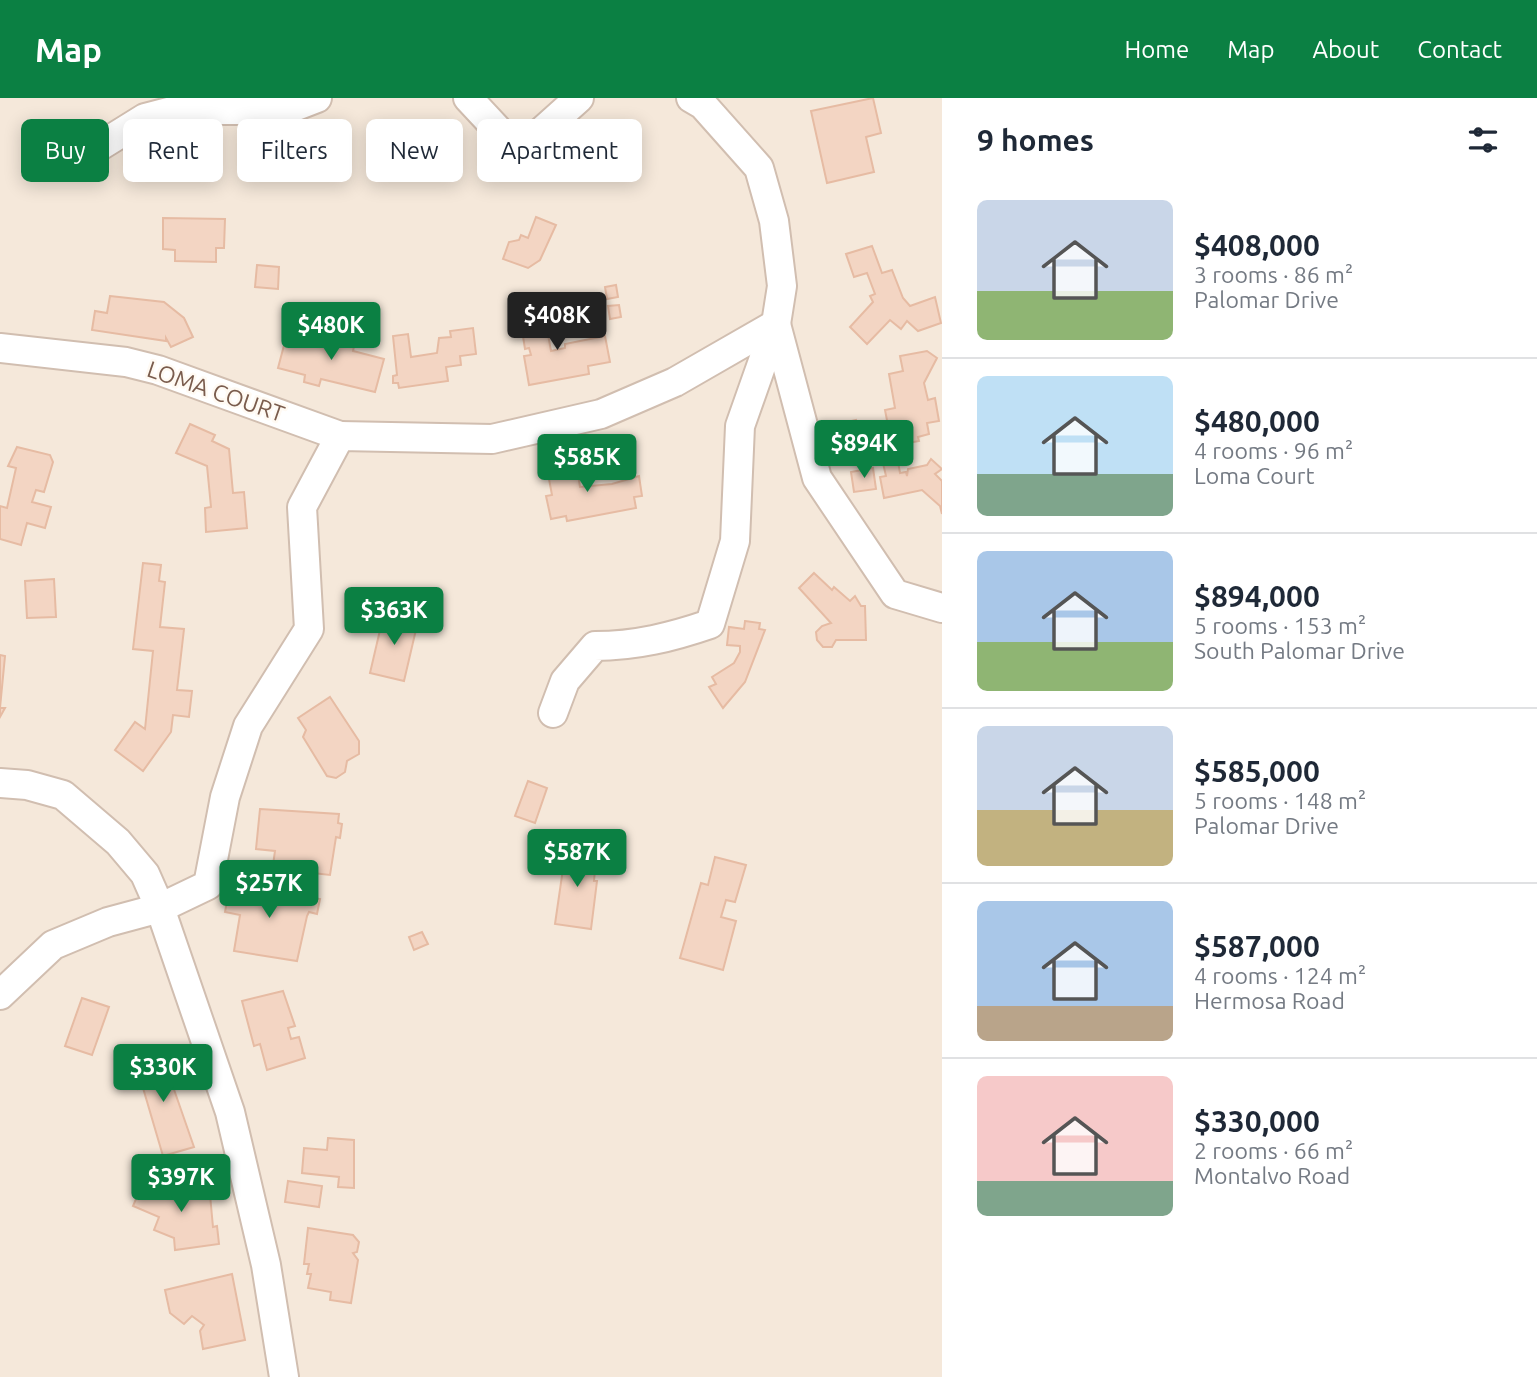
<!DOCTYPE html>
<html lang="en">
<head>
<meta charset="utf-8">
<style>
  :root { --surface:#fff; --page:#f2f2f3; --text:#1f2937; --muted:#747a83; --line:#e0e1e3; --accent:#0b8043 }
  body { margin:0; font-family:Ubuntu,sans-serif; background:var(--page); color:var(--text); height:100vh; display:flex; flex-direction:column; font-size:26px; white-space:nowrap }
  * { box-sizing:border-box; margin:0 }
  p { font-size:23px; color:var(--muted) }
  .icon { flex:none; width:38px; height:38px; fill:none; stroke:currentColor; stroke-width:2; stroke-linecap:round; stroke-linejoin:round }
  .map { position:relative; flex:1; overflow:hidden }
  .details { display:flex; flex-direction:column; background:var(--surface); width:595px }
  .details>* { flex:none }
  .hud { position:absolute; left:21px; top:21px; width:665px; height:63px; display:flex; gap:14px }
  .price { position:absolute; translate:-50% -60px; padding:0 16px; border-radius:7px; background:var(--accent); color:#fff; font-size:23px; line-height:46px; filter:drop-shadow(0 2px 4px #0008) }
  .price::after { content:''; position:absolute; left:50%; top:42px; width:21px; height:16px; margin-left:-10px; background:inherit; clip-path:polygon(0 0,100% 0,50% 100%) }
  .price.on { background:#222; color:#fff }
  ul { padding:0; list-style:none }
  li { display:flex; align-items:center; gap:21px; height:175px; padding:0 35px }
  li+li { border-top:2px solid var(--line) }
  li span { display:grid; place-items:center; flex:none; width:196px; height:140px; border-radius:10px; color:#555 }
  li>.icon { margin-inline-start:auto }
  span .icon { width:84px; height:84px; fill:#fffc; stroke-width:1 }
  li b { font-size:30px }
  h2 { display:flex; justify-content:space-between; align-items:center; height:84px; padding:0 35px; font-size:30px }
  .chip { padding:0 24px; border-radius:10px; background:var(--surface); box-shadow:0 4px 18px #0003; font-size:24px; line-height:63px }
  .chip.on { background:var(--accent); color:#fff }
  header { display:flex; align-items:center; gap:42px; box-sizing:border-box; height:98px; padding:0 35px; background:var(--accent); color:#fff }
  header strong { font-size:33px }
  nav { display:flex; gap:38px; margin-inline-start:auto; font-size:24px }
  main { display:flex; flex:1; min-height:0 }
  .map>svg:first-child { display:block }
  .residential { fill:#f5e8da }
  .building { fill:#f3d5c3; stroke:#e6bba3; stroke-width:2 }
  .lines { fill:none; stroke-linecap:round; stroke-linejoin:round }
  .minor-casing { stroke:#d1beb0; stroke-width:32 }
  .minor { stroke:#fff; stroke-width:28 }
  .labels { text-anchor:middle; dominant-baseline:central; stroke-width:5; stroke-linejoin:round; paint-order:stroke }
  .street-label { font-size:23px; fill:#7a5c4d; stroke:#fffaf3 }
</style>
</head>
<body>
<header>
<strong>Map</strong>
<nav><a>Home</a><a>Map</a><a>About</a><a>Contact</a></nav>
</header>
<main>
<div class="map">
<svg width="942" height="1279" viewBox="0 0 942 1279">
  <rect width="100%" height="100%" fill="#fdf6ec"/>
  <rect class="residential" x="0" y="0" width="942" height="1279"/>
  <g class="building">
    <path d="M 873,0 L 881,35 L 866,39 L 874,74 L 827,85 L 811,13 Z"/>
    <path d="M 536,119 L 556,127 L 540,162 L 528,170 L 503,161 L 509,144 L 519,142 L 521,137 L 528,140 Z"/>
    <path d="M 163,120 L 225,121 L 224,150 L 216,150 L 216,164 L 175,163 L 175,152 L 163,151 Z"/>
    <path d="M 872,148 L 882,175 L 892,172 L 903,200 L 910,208 L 935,199 L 941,225 L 918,233 L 907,223 L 901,231 L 890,222 L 867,246 L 850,229 L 873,204 L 870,198 L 875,196 L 867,175 L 854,179 L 846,156 Z"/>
    <path d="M 257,167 L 279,169 L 278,191 L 255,189 Z"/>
    <path d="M 616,187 L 618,199 L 607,201 L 605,189 Z"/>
    <path d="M 110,198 L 164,204 L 184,220 L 193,239 L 171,249 L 166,240 L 166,243 L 92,232 L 95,213 L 107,215 Z"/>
    <path d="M 619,207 L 621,219 L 610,221 L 608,208 Z"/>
    <path d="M 543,209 L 551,253 L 565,250 L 565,246 L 605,238 L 610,264 L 588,268 L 589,276 L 529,287 L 524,258 L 531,257 L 529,250 L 525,251 L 519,213 Z"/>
    <path d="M 473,230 L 476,256 L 460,258 L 461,267 L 446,269 L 448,283 L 399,290 L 398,285 L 393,285 L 393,278 L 397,277 L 393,238 L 408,236 L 411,259 L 437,255 L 439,240 L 451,239 L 450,233 Z"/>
    <path d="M 287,236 L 324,245 L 326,236 L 355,244 L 353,253 L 384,261 L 375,294 L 321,281 L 319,288 L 304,284 L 305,277 L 278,270 Z"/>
    <path d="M 927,253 L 937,260 L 924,285 L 928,302 L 935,300 L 939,323 L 927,325 L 929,336 L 918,339 L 919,343 L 892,348 L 885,312 L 895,310 L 889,276 L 903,273 L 900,258 Z"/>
    <path d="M 856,322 L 862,350 L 837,355 L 830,328 Z"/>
    <path d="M 190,326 L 215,337 L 212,343 L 229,351 L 233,395 L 244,394 L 247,430 L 206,434 L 205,410 L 211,409 L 207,368 L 176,355 Z"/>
    <path d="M 17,349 L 50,357 L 53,364 L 44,394 L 36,392 L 32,404 L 51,409 L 45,430 L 27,425 L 21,447 L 0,441 L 0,408 L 7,410 L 16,370 L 8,368 Z"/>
    <path d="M 897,358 L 900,375 L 906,374 L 907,378 L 908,371 L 927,367 L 931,361 L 942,371 L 935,376 L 942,383 L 942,416 L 940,408 L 922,392 L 884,400 L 880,379 L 886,378 L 882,361 Z"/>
    <path d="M 575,359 L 580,389 L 612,386 L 639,378 L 642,398 L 634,399 L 636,410 L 567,423 L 566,418 L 551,421 L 546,398 L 552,397 L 546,365 Z"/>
    <path d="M 873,370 L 876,391 L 854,394 L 851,374 Z"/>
    <path d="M 143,465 L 161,467 L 159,483 L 165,484 L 160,529 L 184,531 L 177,592 L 192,593 L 189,619 L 173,617 L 171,634 L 143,673 L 115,652 L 135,624 L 145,631 L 153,553 L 133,551 Z"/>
    <path d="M 814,475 L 832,492 L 834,489 L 850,503 L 855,498 L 861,508 L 865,508 L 866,542 L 836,542 L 832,549 L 823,549 L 817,542 L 816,534 L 822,528 L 831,525 L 799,490 Z"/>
    <path d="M 54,481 L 56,519 L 27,520 L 25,483 Z"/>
    <path d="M 384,515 L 418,523 L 404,583 L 370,575 Z"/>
    <path d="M 745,523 L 760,525 L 759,531 L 765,532 L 745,584 L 723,610 L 709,589 L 716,586 L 712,579 L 734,565 L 740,554 L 740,548 L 727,547 L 729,529 L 744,531 Z"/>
    <path d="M 0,557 L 5,558 L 0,610 L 5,610 L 0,619 Z"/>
    <path d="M 330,599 L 359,643 L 359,656 L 347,663 L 345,674 L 336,680 L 327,678 L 303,639 L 306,632 L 298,620 Z"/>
    <path d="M 528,683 L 547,690 L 535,725 L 515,718 Z"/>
    <path d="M 260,711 L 339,716 L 338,725 L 342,726 L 340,740 L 336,739 L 330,777 L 295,773 L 295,770 L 273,767 L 275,753 L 256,751 Z"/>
    <path d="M 572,746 L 582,754 L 585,747 L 587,754 L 592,755 L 591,759 L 595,758 L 596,761 L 594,783 L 597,783 L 591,831 L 555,826 L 566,750 Z"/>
    <path d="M 715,759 L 746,767 L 735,804 L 726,802 L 721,819 L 736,823 L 723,872 L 680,860 L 701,785 L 708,787 Z"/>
    <path d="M 231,781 L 260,786 L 269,789 L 269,793 L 320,801 L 317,816 L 309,814 L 307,818 L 297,863 L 234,853 L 240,817 L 225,814 Z"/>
    <path d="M 422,834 L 428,846 L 414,852 L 409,839 Z"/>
    <path d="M 283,893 L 295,928 L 288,930 L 291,941 L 299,939 L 305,960 L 267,972 L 260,946 L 254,948 L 242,903 Z"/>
    <path d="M 82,900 L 109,909 L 92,957 L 65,948 Z"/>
    <path d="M 167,956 L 174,980 L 170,980 L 194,1049 L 163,1058 L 143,990 L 138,991 L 132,966 Z"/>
    <path d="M 328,1040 L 354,1042 L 354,1090 L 338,1089 L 339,1079 L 302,1075 L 304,1050 L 327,1052 Z"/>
    <path d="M 144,1082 L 168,1093 L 168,1090 L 209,1086 L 213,1129 L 217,1128 L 219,1146 L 175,1152 L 174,1140 L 154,1132 L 159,1119 L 133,1108 Z"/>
    <path d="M 288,1083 L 322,1088 L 319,1109 L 285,1104 Z"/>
    <path d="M 308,1130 L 353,1137 L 359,1144 L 357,1154 L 353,1155 L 358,1162 L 351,1205 L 330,1202 L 331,1194 L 308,1190 L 311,1176 L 307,1176 L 309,1166 L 304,1166 Z"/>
    <path d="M 232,1176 L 245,1242 L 203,1251 L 200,1233 L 204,1227 L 192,1218 L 184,1226 L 170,1215 L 165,1192 Z"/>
  </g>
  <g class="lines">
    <g class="minor-casing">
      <g id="minor">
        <path d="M 468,0 L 510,45 L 530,44 L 579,0"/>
        <path d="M 79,61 L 145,20 L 176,12 L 286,12 L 317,0"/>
        <path d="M 776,226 L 817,380 L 895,496 L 942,510"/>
        <path d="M 0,250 L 126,264 L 158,272 L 340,338"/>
        <path d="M 553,615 L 565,583 L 595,548 C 636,548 672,539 710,526 L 735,443 L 740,328 L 776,226 L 782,188 L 774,123 L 759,70 L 703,7 L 691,0"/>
        <path d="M 0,685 L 27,687 L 63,697 L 118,744 L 145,776 L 160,810 L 230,1014 L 266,1167 L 284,1279"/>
        <path d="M 0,897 L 53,847 L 108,824 L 160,810 L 208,787 L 225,699 L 248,628 L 309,531 L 302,409 L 340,338 L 492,341 L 601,316 L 675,284 L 776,226"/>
      </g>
    </g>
    <use href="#minor" class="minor"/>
  </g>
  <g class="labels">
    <g class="street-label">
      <text transform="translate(216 293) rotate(19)">LOMA COURT</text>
    </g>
  </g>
</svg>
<b class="price on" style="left:557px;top:254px">$408K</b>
<b class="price" style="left:331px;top:264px">$480K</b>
<b class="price" style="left:864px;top:382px">$894K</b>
<b class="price" style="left:587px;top:396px">$585K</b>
<b class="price" style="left:394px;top:549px">$363K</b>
<b class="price" style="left:577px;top:791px">$587K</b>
<b class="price" style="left:269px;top:822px">$257K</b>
<b class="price" style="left:163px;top:1006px">$330K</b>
<b class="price" style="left:181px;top:1116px">$397K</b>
<div class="hud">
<a class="chip on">Buy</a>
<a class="chip">Rent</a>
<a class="chip">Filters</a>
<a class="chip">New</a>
<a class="chip">Apartment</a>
</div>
</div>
<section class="details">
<h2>9 homes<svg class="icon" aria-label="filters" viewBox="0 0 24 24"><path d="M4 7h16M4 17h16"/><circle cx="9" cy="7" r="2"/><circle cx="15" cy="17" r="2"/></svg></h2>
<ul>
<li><span style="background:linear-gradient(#c9d6e8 65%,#8fb573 0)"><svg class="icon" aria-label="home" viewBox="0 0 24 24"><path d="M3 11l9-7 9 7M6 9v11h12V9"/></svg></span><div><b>$408,000</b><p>3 rooms · 86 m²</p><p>Palomar Drive</p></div></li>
<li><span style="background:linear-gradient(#bfe0f5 70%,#7fa58c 0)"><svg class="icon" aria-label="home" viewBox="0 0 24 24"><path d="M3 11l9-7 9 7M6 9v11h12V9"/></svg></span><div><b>$480,000</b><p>4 rooms · 96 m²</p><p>Loma Court</p></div></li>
<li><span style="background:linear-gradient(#a9c7e8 65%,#8fb573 0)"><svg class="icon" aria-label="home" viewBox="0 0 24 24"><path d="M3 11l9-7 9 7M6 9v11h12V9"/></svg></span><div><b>$894,000</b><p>5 rooms · 153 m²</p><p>South Palomar Drive</p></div></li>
<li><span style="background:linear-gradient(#c9d6e8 60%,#c2b280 0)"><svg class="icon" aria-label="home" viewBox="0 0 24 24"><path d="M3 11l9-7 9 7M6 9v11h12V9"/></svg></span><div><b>$585,000</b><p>5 rooms · 148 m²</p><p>Palomar Drive</p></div></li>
<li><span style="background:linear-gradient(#a9c7e8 75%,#b9a48a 0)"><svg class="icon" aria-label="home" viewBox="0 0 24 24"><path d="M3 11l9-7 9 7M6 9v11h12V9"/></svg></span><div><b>$587,000</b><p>4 rooms · 124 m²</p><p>Hermosa Road</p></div></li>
<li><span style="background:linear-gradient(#f6c9c9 75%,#7fa58c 0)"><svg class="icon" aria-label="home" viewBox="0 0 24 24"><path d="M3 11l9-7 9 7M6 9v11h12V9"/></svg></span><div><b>$330,000</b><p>2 rooms · 66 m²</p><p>Montalvo Road</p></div></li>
</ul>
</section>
</main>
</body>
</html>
